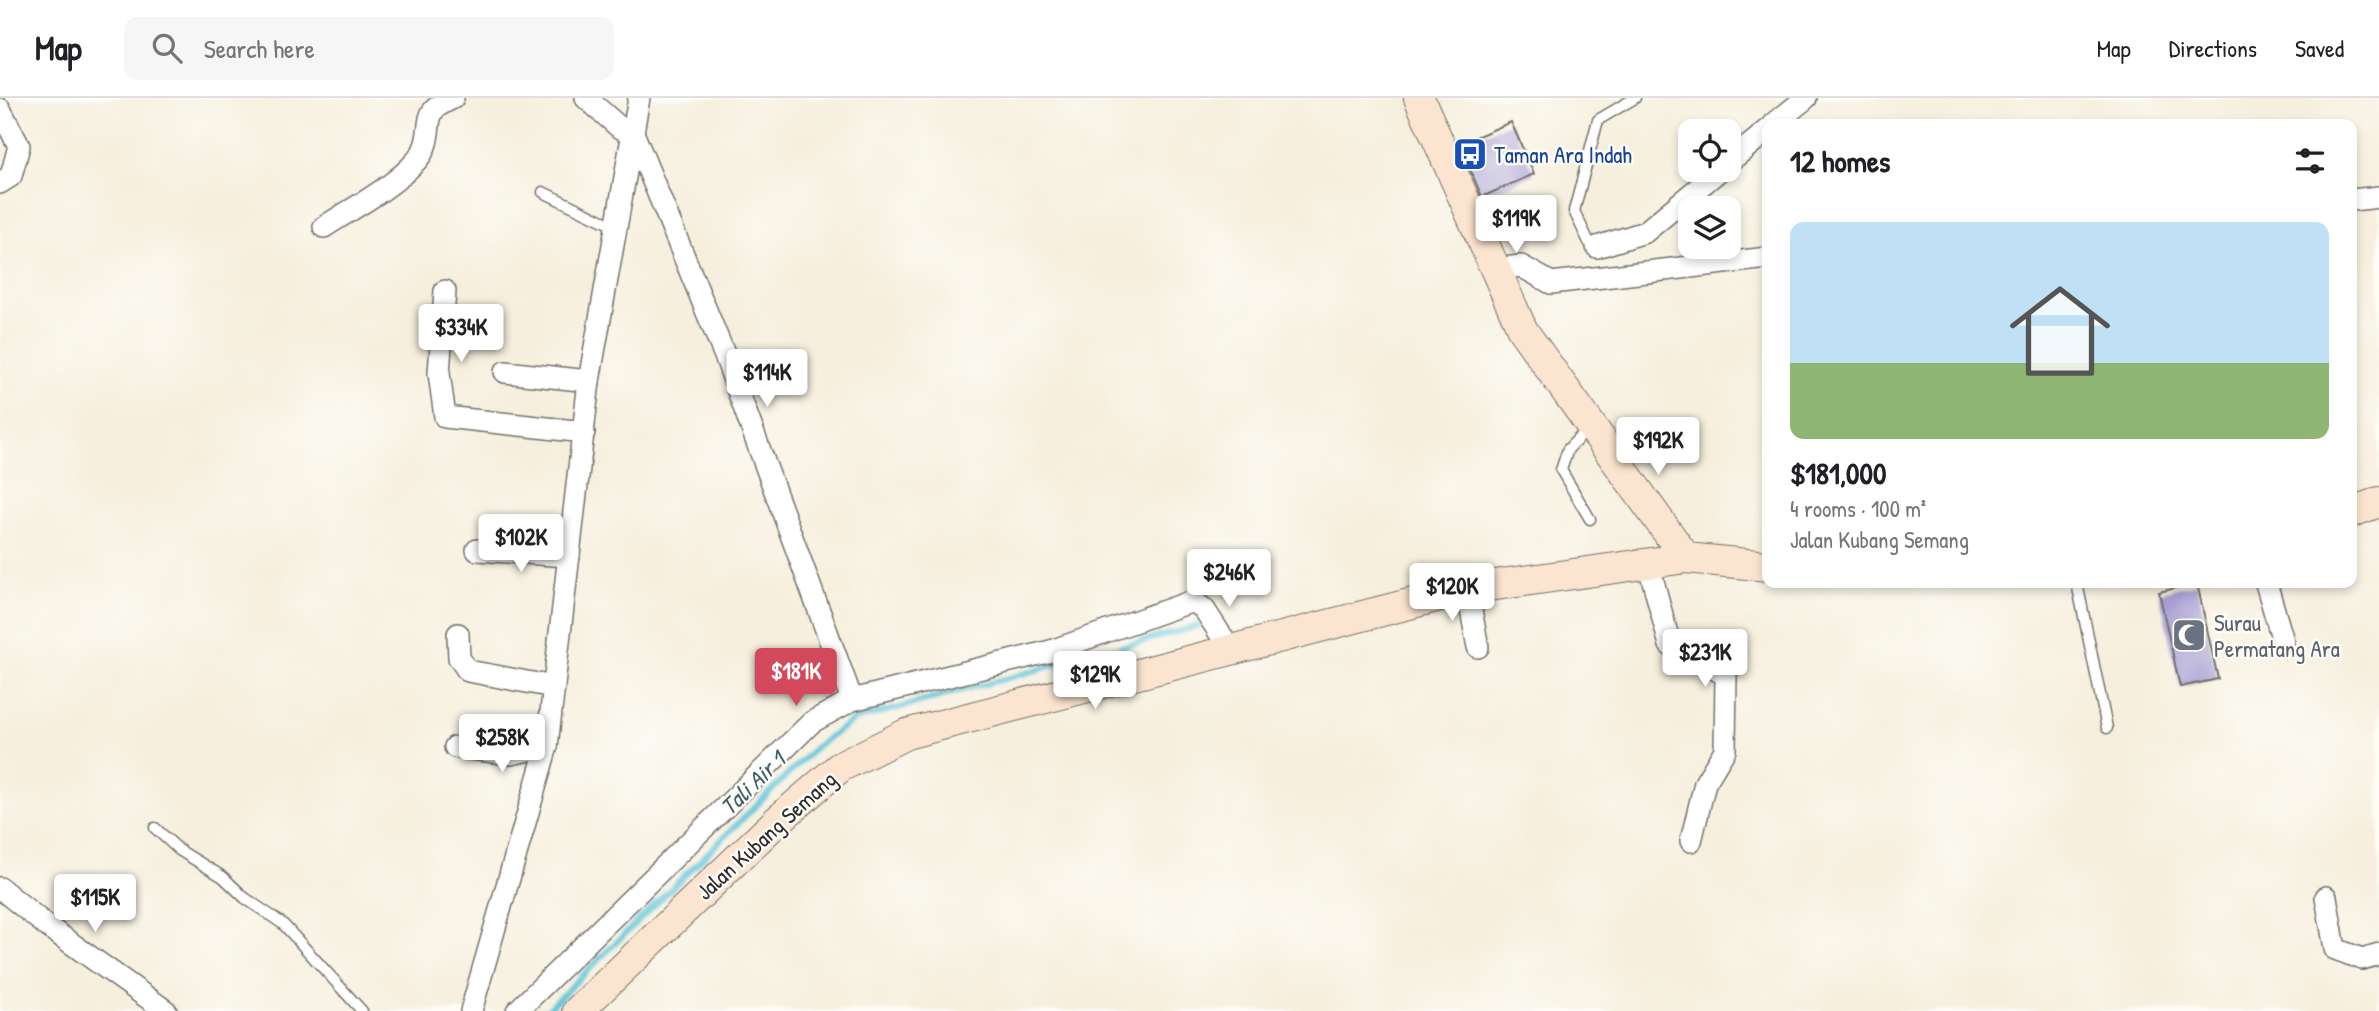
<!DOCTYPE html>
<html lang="en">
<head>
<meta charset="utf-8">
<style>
  :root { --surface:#fff; --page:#f6f6f6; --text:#202124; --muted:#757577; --line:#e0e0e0; --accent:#d1495b }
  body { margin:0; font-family:"Patrick Hand",sans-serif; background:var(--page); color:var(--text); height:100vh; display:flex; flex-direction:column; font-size:26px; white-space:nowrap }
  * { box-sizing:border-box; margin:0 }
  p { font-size:23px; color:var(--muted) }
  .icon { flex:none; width:38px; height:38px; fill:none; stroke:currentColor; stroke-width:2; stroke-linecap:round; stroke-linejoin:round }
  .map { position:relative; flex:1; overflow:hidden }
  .sheet { position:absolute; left:1762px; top:21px; width:595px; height:469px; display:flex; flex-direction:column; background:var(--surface); border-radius:14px; box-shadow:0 4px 10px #0003 }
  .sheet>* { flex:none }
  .buttons { position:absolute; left:1678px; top:21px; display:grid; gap:14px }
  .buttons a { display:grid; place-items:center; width:63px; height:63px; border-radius:14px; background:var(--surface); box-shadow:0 4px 10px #0003; font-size:35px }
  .price { position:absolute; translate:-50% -60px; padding:0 16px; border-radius:7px; background:#fff; color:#222; font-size:23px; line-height:46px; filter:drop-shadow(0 2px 4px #0008) }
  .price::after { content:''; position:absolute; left:50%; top:42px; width:21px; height:16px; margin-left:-10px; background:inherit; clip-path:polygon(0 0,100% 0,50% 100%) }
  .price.current { background:var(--accent); color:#fff }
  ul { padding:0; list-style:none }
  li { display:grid; align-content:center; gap:14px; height:371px; padding:0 28px }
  li span { display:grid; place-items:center; height:217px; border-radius:14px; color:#555 }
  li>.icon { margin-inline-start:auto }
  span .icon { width:126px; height:126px; fill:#fffc; stroke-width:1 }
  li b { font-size:30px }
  h2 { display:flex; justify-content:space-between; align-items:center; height:84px; padding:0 28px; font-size:30px }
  header { display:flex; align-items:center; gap:42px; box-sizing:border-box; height:98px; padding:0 35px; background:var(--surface); border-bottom:2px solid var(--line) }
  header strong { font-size:33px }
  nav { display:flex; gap:38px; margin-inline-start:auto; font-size:24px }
  .search { width:490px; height:63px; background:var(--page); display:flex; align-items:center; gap:18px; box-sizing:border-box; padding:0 24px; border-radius:14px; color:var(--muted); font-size:26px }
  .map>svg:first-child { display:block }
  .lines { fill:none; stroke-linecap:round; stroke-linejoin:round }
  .stream { stroke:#5ac3d7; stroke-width:6 }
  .building { fill:#a79fd3 }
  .service-casing { stroke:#727069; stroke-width:13 }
  .minor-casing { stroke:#727069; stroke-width:24 }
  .secondary-casing { stroke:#727069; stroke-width:32 }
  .service { stroke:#fff; stroke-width:10 }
  .minor { stroke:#fff; stroke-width:21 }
  .secondary { stroke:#fce5d0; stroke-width:30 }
  .labels { text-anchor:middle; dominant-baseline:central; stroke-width:5; stroke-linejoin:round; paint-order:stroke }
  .transit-label { font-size:23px; fill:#164399; stroke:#fdfcf7; text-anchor:start }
  .worship-label { font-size:23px; fill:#5b616d; stroke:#fdfcf7; text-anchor:start }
  .street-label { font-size:23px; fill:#2b2b2b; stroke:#fdfcf7 }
  .water-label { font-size:24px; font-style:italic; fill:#3b6067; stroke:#fdfcf7 }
</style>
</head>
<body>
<header>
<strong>Map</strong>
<div class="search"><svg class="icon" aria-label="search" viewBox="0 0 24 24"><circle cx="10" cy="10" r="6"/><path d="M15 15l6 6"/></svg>Search here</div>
<nav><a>Map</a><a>Directions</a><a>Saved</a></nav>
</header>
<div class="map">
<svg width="2379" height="913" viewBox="0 0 2379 913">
  <rect width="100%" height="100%" fill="#fdfcf7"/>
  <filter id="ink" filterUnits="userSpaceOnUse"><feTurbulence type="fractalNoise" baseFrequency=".0143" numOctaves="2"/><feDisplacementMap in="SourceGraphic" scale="14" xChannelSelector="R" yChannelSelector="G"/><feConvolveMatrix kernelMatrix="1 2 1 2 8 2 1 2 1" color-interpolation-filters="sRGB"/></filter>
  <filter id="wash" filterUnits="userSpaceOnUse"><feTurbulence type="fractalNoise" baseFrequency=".00686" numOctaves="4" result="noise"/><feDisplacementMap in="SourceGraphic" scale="28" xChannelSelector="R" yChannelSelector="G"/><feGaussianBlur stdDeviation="1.57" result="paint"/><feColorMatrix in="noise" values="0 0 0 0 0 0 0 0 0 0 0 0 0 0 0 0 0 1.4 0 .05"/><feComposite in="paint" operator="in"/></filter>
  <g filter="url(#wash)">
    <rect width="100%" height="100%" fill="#f6efdd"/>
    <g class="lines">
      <path class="stream" d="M 546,913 L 818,647 L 854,622 L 1198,528"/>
    </g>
    <g id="blocks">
      <g class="building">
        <path d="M 1511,24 L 1534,76 L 1482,99 L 1459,46 Z"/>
        <path d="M 2197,485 L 2218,581 L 2180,589 L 2159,494 Z"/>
      </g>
    </g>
  </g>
  <g filter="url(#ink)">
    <use href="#blocks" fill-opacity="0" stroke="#727069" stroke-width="2"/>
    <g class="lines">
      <g class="service-casing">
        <g id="service">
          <path d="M 543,94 L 618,130"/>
          <path d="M 1597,149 L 1589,144 L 1574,113 L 1598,22 L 1635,0"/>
          <path d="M 1590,421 L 1561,372 L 1568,351 L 1590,329"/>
          <path d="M 2077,485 L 2107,630"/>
          <path d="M 155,730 L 179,752 L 223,779 L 245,800 L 283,826 L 362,913"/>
        </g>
      </g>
      <g class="minor-casing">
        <g id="minor">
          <path d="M 586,0 L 619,29 L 634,37 L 727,263 L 852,602"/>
          <path d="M 0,11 L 19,48 L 11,78 L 0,85"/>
          <path d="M 1774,26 L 1806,0"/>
          <path d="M 1729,64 L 1768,32"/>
          <path d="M 2352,102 L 2379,99"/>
          <path d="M 324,129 C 354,109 393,90 417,62 C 433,44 425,22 434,12 C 438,7 447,3 453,0"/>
          <path d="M 1597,149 L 1645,134 L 1720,72"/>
          <path d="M 1494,171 L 1521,168 L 1551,185 L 1768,160"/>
          <path d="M 445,193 L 439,275 L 445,319 L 584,334"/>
          <path d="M 505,274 L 589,283"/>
          <path d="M 477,452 L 569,458"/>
          <path d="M 1648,464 L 1670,547 L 1726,577 L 1725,652 L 1705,685 L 1691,743"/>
          <path d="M 2266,485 L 2283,543"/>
          <path d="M 1467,491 L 1478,549"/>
          <path d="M 458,536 L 459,560 L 468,573 L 554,589"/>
          <path d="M 455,649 L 511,656 L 547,648"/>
          <path d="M 0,790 L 47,828 L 166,913"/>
          <path d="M 2326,799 L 2335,851 L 2362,861 L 2379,856"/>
          <path d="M 471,913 L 547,648 L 589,283 L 639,0"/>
          <path d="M 517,913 L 812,624 L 852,602 L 1051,553 L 1193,503 L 1204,511 L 1230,551"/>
        </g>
      </g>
      <g class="secondary-casing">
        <g id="secondary">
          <path d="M 1419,0 L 1523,233 L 1686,460"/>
          <path d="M 2352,414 L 2379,404"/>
          <path d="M 578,913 L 776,724 L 840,669 L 906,636 L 1467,491 L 1686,460 L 1768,468"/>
        </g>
      </g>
      <use href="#service" class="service"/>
      <use href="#minor" class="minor"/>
      <use href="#secondary" class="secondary"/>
    </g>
  </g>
  <defs>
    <g id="bus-square" transform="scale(1.75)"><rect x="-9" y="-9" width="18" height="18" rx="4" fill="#1a4fb4" stroke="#fdfcf7"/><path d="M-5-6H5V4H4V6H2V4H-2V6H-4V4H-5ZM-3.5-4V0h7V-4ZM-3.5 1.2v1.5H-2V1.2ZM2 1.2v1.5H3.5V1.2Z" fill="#fff"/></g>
    <g id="mosque-square" transform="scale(1.75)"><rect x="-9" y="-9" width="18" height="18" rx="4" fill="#6b7280" stroke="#fdfcf7"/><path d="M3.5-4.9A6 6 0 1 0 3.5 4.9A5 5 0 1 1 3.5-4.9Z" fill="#fff"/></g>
  </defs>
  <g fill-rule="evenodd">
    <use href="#bus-square" x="1470" y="56"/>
    <use href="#mosque-square" x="2189" y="537"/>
  </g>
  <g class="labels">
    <g class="transit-label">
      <text x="1494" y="56">Taman Ara Indah</text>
    </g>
    <g class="worship-label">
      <text x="2214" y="524">Surau<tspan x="2214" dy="26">Permatang Ara</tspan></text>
    </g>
    <g class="street-label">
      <text transform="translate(766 737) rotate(-42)">Jalan Kubang Semang</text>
    </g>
    <g class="water-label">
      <text transform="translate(752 685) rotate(-44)">Tali Air 1</text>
    </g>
  </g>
</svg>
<div class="buttons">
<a><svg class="icon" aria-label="locate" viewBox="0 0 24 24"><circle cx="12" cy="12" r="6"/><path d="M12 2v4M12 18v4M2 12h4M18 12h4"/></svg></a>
<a><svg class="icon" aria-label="layers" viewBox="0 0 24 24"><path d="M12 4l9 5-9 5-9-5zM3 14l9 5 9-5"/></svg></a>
</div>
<b class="price" style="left:1516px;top:157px">$119K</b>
<b class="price" style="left:461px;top:266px">$334K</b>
<b class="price" style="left:767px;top:311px">$114K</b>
<b class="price" style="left:1658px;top:379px">$192K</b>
<b class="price" style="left:521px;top:476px">$102K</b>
<b class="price" style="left:1229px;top:511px">$246K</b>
<b class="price" style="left:1452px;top:525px">$120K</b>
<b class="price" style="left:1705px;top:591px">$231K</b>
<b class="price current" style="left:796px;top:610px">$181K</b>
<b class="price" style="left:1095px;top:613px">$129K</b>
<b class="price" style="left:502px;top:676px">$258K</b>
<b class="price" style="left:95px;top:836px">$115K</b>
<section class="sheet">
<h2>12 homes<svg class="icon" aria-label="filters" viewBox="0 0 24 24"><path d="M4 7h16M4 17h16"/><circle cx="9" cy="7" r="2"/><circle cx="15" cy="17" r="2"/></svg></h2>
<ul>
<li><span style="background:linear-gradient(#bfe0f5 65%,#8fb573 0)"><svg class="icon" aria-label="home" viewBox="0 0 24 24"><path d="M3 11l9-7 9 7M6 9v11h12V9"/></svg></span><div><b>$181,000</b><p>4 rooms · 100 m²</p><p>Jalan Kubang Semang</p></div></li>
</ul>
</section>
</div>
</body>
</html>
